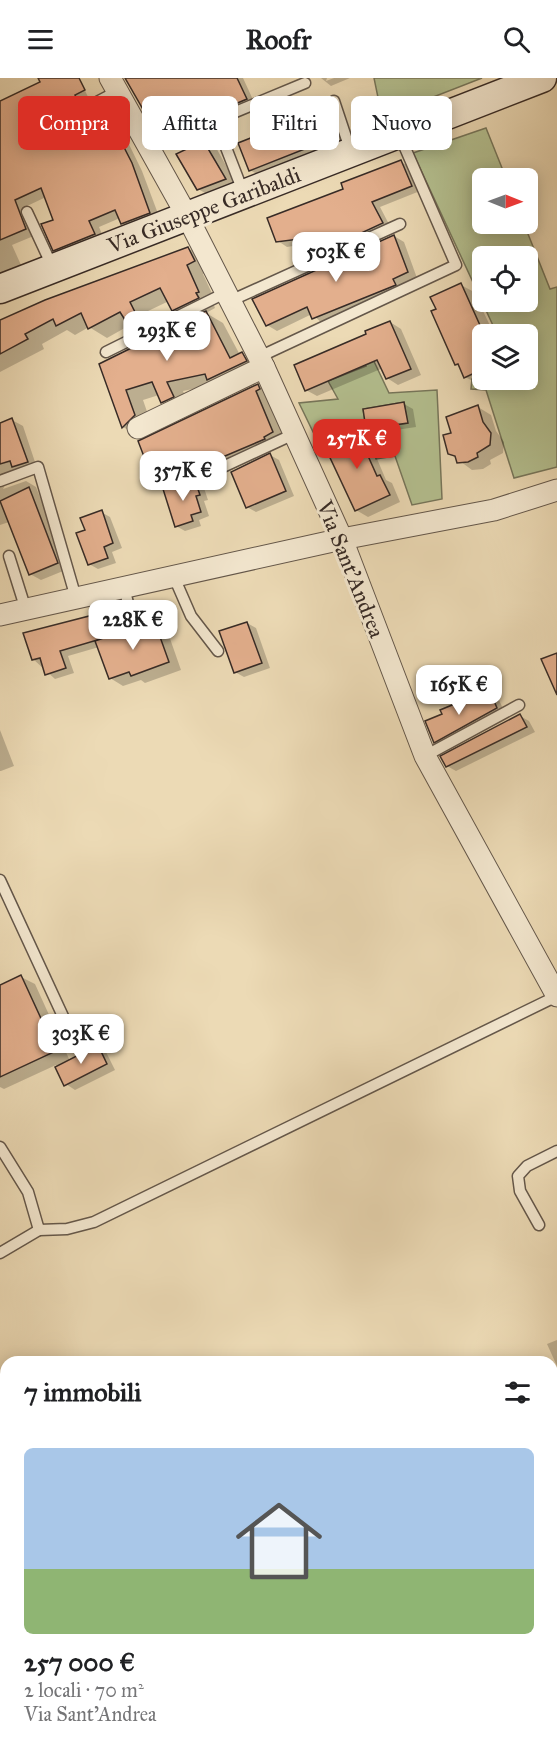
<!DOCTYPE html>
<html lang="it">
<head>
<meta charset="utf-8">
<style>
  :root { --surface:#fff; --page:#f6f6f6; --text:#202124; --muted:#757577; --accent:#d93025 }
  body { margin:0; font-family:"IM FELL Great Primer",serif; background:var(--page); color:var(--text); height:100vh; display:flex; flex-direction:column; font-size:22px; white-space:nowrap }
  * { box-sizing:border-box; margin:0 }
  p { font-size:20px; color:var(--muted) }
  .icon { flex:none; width:33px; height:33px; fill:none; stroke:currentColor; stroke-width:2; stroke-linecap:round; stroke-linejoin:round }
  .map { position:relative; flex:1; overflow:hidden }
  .side { position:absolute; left:0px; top:1278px; width:558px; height:404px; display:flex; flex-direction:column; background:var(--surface); border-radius:18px 18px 0 0; box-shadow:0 3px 15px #0003 }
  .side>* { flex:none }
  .guide { position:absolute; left:18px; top:18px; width:522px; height:54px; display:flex; gap:12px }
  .needle { width:39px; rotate:91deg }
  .buttons { position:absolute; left:472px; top:90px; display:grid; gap:12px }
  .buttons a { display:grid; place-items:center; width:66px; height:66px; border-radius:9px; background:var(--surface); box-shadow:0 3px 15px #0003; font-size:30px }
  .price { position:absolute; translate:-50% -51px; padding:0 14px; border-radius:12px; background:#fff; color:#222; font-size:20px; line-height:39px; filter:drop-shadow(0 2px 3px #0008) }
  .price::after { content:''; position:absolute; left:50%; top:36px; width:18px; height:14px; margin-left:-9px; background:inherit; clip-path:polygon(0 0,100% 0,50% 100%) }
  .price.on { background:var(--accent); color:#fff }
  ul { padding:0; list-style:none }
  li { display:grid; align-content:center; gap:12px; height:318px; padding:0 24px }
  li span { display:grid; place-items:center; height:186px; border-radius:9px; color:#555 }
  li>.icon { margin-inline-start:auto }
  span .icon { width:108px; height:108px; fill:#fffc; stroke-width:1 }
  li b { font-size:26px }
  h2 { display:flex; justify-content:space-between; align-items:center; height:72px; padding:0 24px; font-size:26px }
  .pill { padding:0 21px; border-radius:9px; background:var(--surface); box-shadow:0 3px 15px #0003; font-size:21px; line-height:54px }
  .pill.on { background:var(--accent); color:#fff }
  header { display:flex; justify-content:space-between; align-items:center; height:78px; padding:0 24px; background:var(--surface); font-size:27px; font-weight:700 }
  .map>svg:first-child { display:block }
  .green { fill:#b4c090; stroke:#76765b; stroke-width:1.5; fill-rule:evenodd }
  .shadow { fill:#0003; fill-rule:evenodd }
  .building { fill:#e3af8d; stroke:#372b26; stroke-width:1.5 }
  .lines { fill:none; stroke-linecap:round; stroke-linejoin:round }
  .lane-casing { stroke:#64574a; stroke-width:13 }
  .street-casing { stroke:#64574a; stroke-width:23 }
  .secondary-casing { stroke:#372b26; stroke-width:31 }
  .path { stroke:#372b26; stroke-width:3; stroke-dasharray:1.5 3; stroke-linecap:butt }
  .lane { stroke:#f3e7cf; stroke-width:10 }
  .street { stroke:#f3e7cf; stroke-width:21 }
  .secondary { stroke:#f3e7cf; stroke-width:28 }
  .labels { text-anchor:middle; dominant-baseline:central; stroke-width:6; stroke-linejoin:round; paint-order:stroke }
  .street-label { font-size:22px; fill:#372b26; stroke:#f3e7cf }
</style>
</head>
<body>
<header><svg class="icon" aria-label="menu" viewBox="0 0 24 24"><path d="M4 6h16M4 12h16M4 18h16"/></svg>Roofr<svg class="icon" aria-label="search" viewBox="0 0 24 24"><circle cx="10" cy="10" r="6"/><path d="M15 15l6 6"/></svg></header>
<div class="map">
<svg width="557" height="1681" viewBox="0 0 557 1681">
  <rect width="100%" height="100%" fill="#ecdab5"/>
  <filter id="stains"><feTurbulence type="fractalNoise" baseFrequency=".00333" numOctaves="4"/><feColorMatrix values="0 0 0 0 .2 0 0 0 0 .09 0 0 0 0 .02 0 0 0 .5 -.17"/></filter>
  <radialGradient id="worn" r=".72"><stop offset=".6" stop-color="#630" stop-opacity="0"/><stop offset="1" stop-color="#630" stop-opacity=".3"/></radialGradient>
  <g class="green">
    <path d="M 374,0 L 482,0 L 382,39 Z"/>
    <path d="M 486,50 L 506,100 L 483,100 L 483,146 L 524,146 L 550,211 L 557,209 L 557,389 L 514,400 L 486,312 L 471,311 L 472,301 L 483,296 L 483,302 L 528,302 L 528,256 L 497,256 L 413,75 ZM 483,178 L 528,178 L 528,224 L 483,224 Z"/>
    <path d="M 370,275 L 389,315 L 437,312 L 442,421 L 412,427 L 395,378 L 376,381 L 366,351 L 407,345 L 404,324 L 363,331 L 365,343 L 353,345 L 317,362 L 299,325 L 338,321 L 328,303 L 366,288 L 362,279 Z"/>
  </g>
  <g class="shadow">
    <path d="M 40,0 L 79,0 L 89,21 L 85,23 L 89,31 L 46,54 L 38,65 L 85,40 L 96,47 L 99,51 L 111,46 L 122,52 L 142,93 L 160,141 L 133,152 L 122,145 L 120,140 L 99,149 L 105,163 L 65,178 L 54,172 L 55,143 L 46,119 L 25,129 L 36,157 L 12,167 L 21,187 L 0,196 L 0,24 L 42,4 Z"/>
    <path d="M 126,0 L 243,0 L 255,26 L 198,50 L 188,45 L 181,31 L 158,44 L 149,39 Z"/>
    <path d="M 321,0 L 327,0 L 326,3 L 334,0 L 350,0 L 331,8 Z"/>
    <path d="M 282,24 L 293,31 L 298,42 L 323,32 L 335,38 L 346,65 L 262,99 L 250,92 L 278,50 Z"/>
    <path d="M 200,58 L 214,66 L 238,109 L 212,119 L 198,111 Z"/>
    <path d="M 401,84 L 410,89 L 420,113 L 380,129 L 391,150 L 324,181 L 315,176 L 311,165 L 287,169 L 278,163 L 345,112 Z"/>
    <path d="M 394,158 L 404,164 L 417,200 L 402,206 L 405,212 L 323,246 L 312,236 L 277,253 L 267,247 Z"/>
    <path d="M 188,170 L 206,181 L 212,193 L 203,196 L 216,224 L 213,225 L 215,230 L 206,235 L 223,245 L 240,277 L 260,286 L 217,306 L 183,313 L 190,329 L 179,334 L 162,324 L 159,317 L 143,322 L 152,348 L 141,359 L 123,349 L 101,287 L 151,262 L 130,247 L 107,260 L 89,249 L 75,257 L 67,252 L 42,266 L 44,271 L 0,294 L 0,245 ZM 169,223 L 173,232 L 191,242 L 159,258 L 146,234 Z"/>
    <path d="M 461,207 L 474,214 L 494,256 L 483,256 L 483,302 L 490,302 L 479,306 L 465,299 L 461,289 L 456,286 Z"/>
    <path d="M 390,244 L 401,251 L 421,297 L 398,307 L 387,300 L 383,290 L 317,318 L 306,312 L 368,257 Z"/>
    <path d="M 258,308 L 270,315 L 267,320 L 285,362 L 206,398 L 193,391 L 190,384 L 162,395 L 149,387 Z"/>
    <path d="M 404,326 L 413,331 L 416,349 L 376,355 L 367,350 Z"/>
    <path d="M 478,329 L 491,337 L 496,353 L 504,364 L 503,375 L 490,382 L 491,386 L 483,391 L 472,392 L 449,375 L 453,356 Z"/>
    <path d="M 12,342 L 23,348 L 37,390 L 8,402 L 3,411 L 26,403 L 36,409 L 68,491 L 41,502 L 30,496 L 9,444 L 0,447 L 0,346 Z"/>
    <path d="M 364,352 L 375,359 L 382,372 L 375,376 L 386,402 L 392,405 L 400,424 L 368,439 L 356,432 Z"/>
    <path d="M 270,377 L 279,382 L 294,418 L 256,434 L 247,429 Z"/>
    <path d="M 194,402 L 203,407 L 208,422 L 204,423 L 209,438 L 199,442 L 201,448 L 185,453 L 176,448 Z"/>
    <path d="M 101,434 L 110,439 L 122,470 L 112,474 L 116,485 L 98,491 L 89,486 L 86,453 Z"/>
    <path d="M 97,537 L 106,543 L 111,559 L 154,544 L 167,552 L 181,592 L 145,605 L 141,602 L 123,608 L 110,600 L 99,569 L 68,578 L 74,595 L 55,601 L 33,581 Z"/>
    <path d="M 247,545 L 256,550 L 270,590 L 244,599 L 235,594 Z"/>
    <path d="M 491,618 L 499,622 L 505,635 L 443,668 L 435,664 L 474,619 L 479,622 Z"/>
    <path d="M 520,638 L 529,643 L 535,654 L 456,693 L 447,688 Z"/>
    <path d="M 0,652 L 14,688 L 1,693 L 0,693 Z"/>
    <path d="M 21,899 L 35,906 L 70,983 L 97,969 L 106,974 L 115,992 L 75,1012 L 66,1006 L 56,987 L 4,1011 L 0,1009 L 0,909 Z"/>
    <path d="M 557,1262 L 557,1288 L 547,1266 Z"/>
    <path d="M 0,1476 L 6,1482 L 6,1531 L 0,1534 Z"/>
    <path d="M 396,1676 L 471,1676 L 459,1681 L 399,1681 Z"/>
  </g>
  <g class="building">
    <path d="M 38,0 L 79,0 L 85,12 L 75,17 L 79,25 L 34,49 L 31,54 L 32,59 L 41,62 L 85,39 L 92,53 L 111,44 L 132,85 L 150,135 L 121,146 L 115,132 L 89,143 L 95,156 L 53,173 L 41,146 L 53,142 L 41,110 L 15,122 L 26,151 L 0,162 L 0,23 L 40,4 Z"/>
    <path d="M 125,0 L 237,0 L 247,21 L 187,46 L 176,23 L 148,40 Z"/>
    <path d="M 282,23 L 290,43 L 323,30 L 335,59 L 249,93 L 238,65 L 276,50 L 267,29 Z"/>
    <path d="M 200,57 L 226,101 L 197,112 L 176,76 L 191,69 L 186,63 Z"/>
    <path d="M 401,82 L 412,108 L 372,124 L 383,145 L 314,177 L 307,160 L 276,164 L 267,140 L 343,111 L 341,105 Z"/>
    <path d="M 394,157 L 408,194 L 393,201 L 396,207 L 312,241 L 307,229 L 266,248 L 252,221 Z"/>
    <path d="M 188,169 L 195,183 L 187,187 L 199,214 L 196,215 L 199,220 L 172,233 L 160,210 L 130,224 L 142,248 L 132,253 L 120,234 L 88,251 L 81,235 L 56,248 L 53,241 L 25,256 L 28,261 L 0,276 L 0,242 L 45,222 Z"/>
    <path d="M 461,205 L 483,254 L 483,291 L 464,300 L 458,286 L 455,287 L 431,233 L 436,231 L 430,219 Z"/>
    <path d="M 206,233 L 230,280 L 242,274 L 247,283 L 207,302 L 205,296 L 167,304 L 174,319 L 161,325 L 152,304 L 126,312 L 135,337 L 122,350 L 99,286 Z"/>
    <path d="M 390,243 L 411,291 L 386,301 L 377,282 L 305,313 L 294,287 L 366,256 L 365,253 Z"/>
    <path d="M 258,306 L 260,311 L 256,313 L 273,354 L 264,359 L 265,361 L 192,392 L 184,375 L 148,389 L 138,363 Z"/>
    <path d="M 404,324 L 408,345 L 366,351 L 363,331 Z"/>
    <path d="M 478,327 L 483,344 L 491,355 L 490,367 L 477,375 L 478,379 L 468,384 L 457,385 L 455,378 L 448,376 L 443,357 L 451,355 L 446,339 Z"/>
    <path d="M 12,340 L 28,384 L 12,389 L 10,383 L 0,386 L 0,345 Z"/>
    <path d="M 364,351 L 371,366 L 364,369 L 377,398 L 380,397 L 390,417 L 355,433 L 325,369 Z"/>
    <path d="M 270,375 L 286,413 L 246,430 L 231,394 Z"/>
    <path d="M 194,400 L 200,417 L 196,418 L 201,434 L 191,437 L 193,443 L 175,449 L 163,411 Z"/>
    <path d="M 29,409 L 58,485 L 29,497 L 0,423 Z"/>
    <path d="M 102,432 L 113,465 L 104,469 L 108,480 L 88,487 L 76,455 L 85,452 L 80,440 Z"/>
    <path d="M 97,536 L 104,560 L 60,573 L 66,590 L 45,597 L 40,580 L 32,582 L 23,555 Z"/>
    <path d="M 154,542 L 169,584 L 131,598 L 129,594 L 109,601 L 95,563 Z"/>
    <path d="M 247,544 L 262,585 L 234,595 L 219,553 Z"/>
    <path d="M 557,575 L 557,617 L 541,581 Z"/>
    <path d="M 491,616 L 497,630 L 434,665 L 425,643 L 442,636 L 440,632 L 474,618 L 476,622 Z"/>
    <path d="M 520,636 L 527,649 L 446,689 L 440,678 Z"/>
    <path d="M 21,897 L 56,973 L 0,999 L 0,907 Z"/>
    <path d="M 98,967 L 107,986 L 64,1008 L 55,989 Z"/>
  </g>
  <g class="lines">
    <g class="lane-casing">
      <g id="lane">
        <path d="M 334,23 L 351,74"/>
        <path d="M 38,55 L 118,13"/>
        <path d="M 225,67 L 244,116"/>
        <path d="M 149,70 L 305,5"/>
        <path d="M 27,134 L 53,190"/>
        <path d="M 230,223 L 400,146"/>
        <path d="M 106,274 L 225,215"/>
        <path d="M 259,279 L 456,187 L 399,56"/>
        <path d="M 212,394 L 294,356"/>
        <path d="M 0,403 L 38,389 L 76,520"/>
        <path d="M 9,478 L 26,532"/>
        <path d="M 174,499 L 191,538 L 218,573"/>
        <path d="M 124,510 L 132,540"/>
        <path d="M 425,678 L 519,627"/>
        <path d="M 0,802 L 73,960"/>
        <path d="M 0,1069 L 28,1114 L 39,1152 L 67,1151 L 94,1144 L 557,918"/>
        <path d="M 539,1147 L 520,1113 L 518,1098 L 527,1088 L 557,1073"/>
        <path d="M 0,1175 L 39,1152"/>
      </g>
    </g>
    <g class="street-casing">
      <g id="street">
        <path d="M 110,0 L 187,138 L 264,289 L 342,461 L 425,678 L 557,918"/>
        <path d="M 138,350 L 264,289"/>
        <path d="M 0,537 L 342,461 L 494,432 L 557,412"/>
      </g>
    </g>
    <g class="secondary-casing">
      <path id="secondary" d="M 0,211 L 542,0"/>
    </g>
    <path class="path" d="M 552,1335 L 557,1332"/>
    <use href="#lane" class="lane"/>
    <use href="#street" class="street"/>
    <use href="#secondary" class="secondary"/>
  </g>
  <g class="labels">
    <g class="street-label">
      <text transform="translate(204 132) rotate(-21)">Via Giuseppe Garibaldi</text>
      <text transform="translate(351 491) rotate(68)">Via Sant'Andrea</text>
    </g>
  </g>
  <rect width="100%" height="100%" filter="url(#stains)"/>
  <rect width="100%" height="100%" fill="url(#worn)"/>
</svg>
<div class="buttons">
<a><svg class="needle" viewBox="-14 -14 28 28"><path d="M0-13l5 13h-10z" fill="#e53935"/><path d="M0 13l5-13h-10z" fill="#757577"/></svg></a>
<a><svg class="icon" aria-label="locate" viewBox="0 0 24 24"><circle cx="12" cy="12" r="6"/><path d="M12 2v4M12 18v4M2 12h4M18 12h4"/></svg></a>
<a><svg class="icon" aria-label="layers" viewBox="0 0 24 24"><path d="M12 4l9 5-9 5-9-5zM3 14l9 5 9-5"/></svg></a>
</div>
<b class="price" style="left:336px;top:205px">503K €</b>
<b class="price" style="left:167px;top:284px">293K €</b>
<b class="price on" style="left:357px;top:392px">257K €</b>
<b class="price" style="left:183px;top:424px">357K €</b>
<b class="price" style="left:133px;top:573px">228K €</b>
<b class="price" style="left:459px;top:638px">165K €</b>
<b class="price" style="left:81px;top:987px">303K €</b>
<div class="guide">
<a class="pill on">Compra</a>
<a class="pill">Affitta</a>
<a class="pill">Filtri</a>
<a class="pill">Nuovo</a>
</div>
<section class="side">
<h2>7 immobili<svg class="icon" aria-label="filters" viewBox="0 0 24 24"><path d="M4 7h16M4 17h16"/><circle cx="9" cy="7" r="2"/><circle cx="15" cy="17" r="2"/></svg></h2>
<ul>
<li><span style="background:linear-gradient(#a9c7e8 65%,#8fb573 0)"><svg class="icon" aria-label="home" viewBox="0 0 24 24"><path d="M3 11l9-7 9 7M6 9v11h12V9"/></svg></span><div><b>257 000 €</b><p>2 locali · 70 m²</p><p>Via Sant'Andrea</p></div></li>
</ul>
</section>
</div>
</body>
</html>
